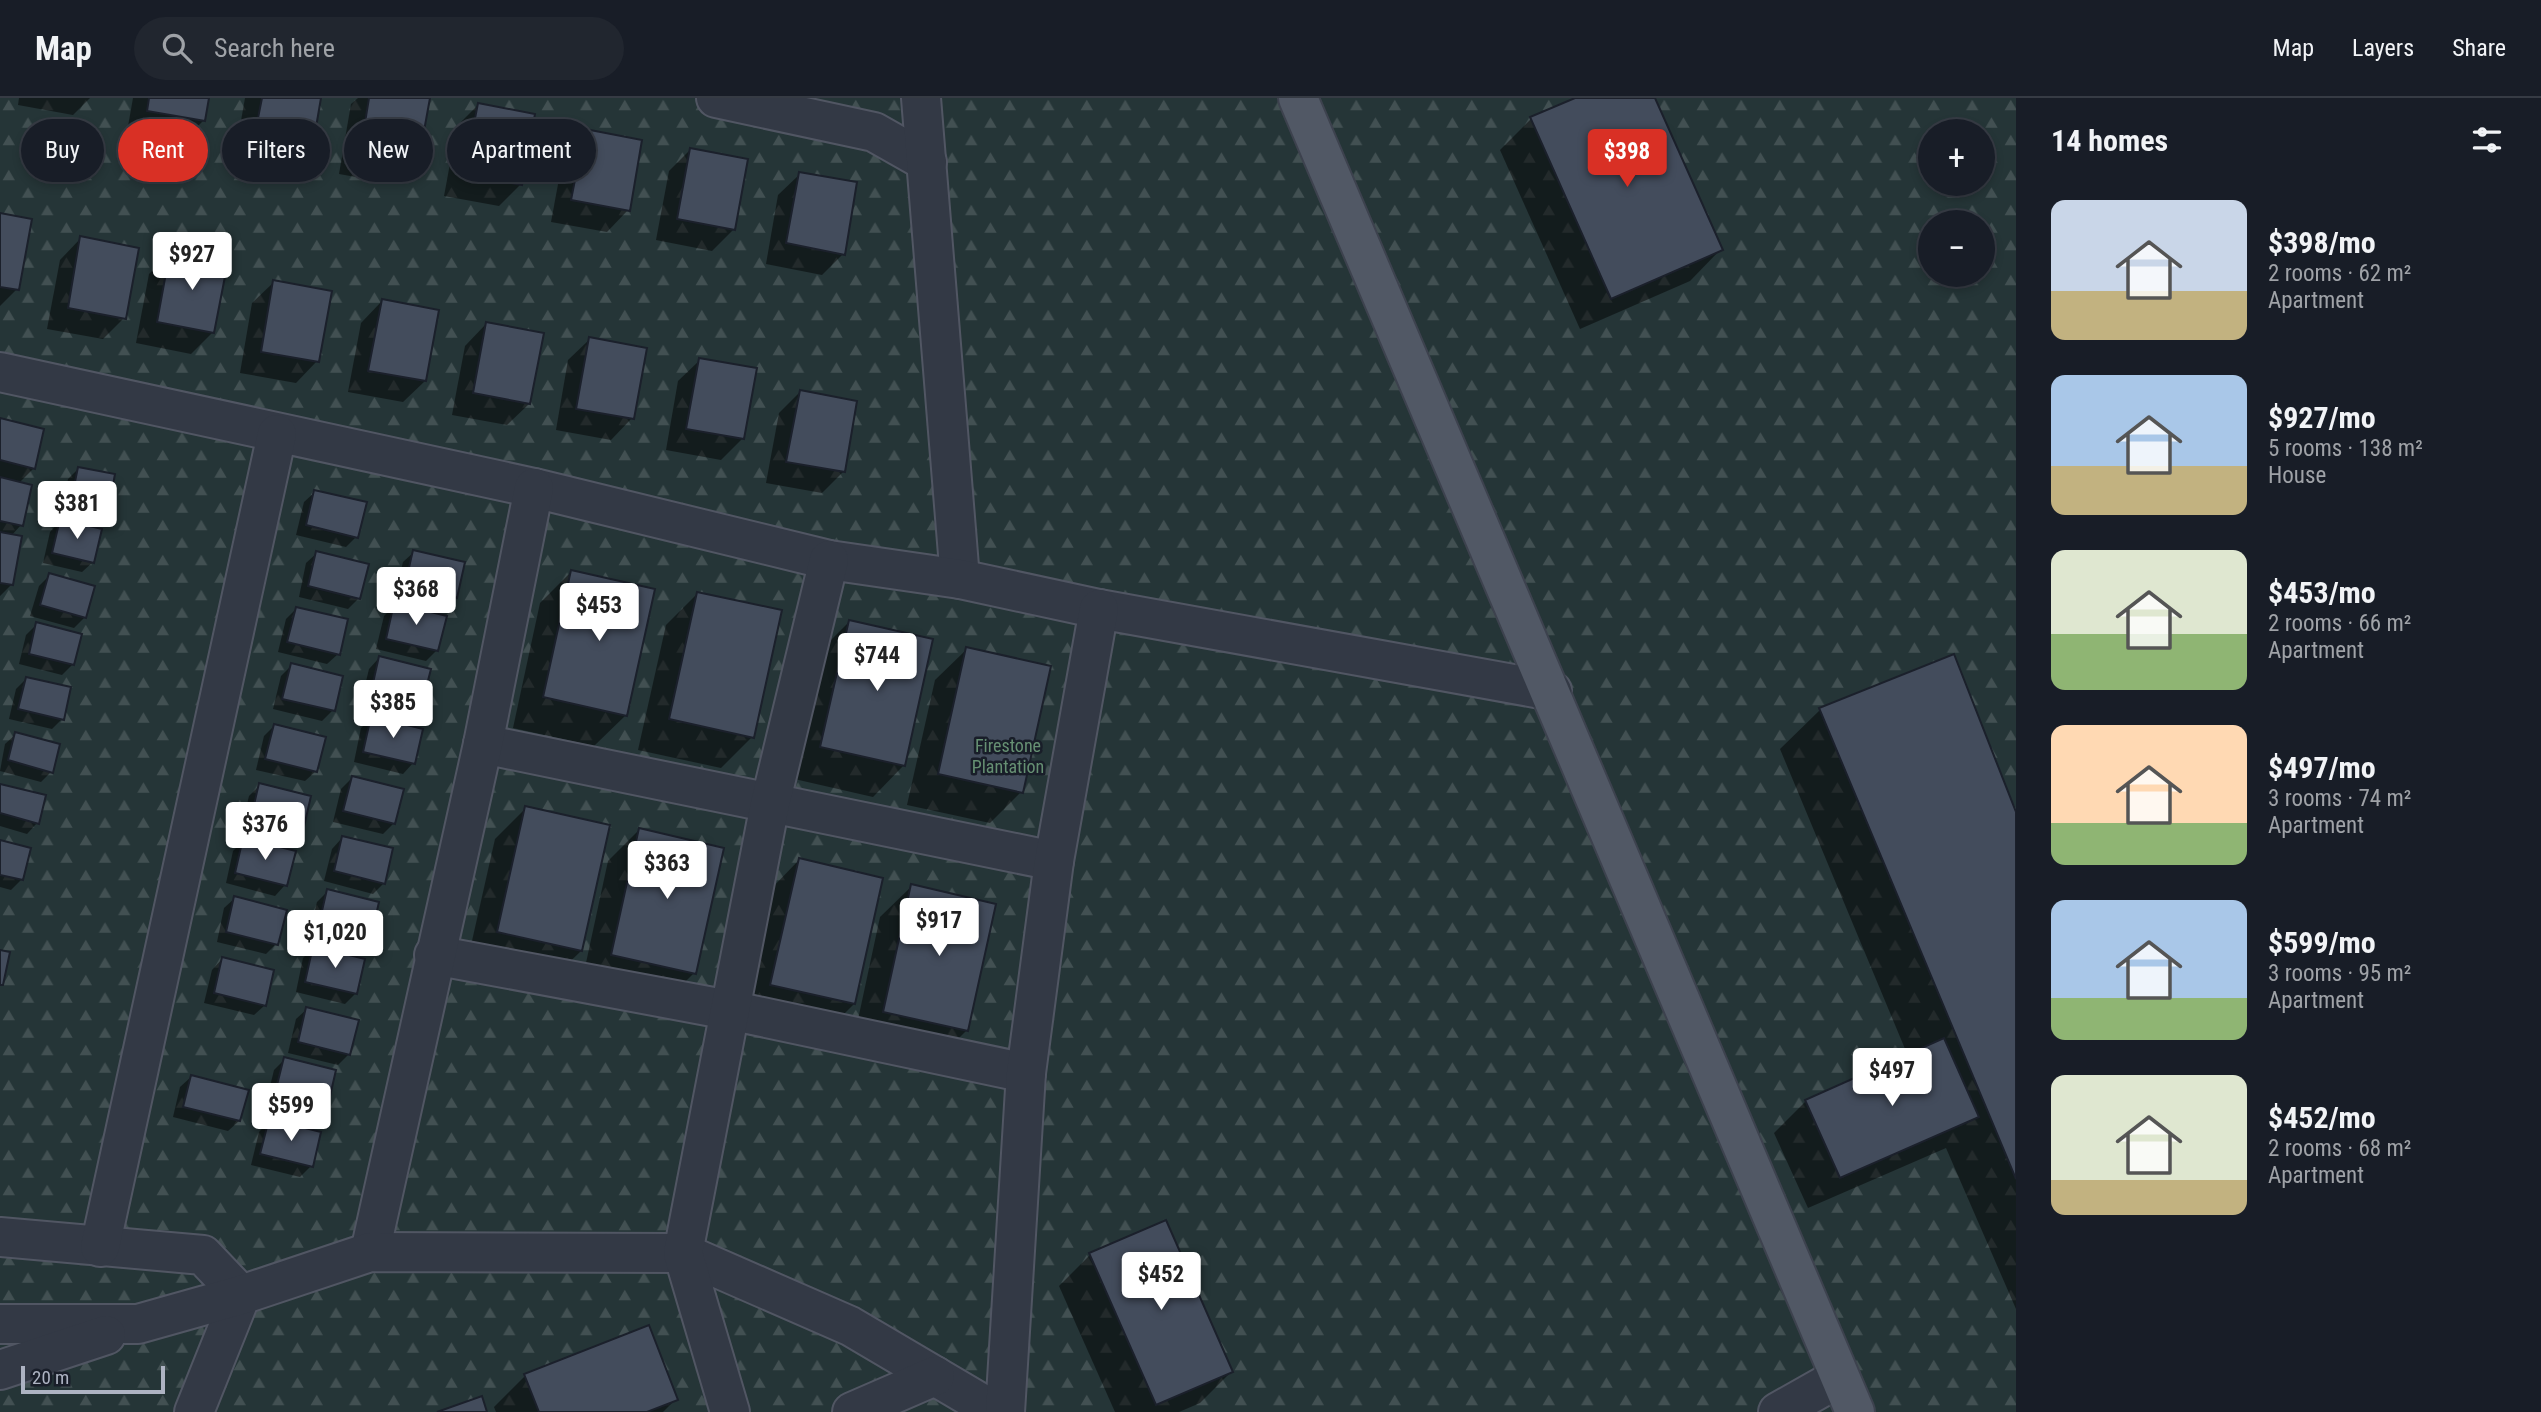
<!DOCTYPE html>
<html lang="en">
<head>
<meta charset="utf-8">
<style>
  :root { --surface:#181d27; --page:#21262f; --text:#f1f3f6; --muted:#9fa2a7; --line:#363b44; --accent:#d93025 }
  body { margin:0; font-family:"Roboto Condensed",sans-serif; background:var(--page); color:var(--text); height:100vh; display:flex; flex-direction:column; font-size:26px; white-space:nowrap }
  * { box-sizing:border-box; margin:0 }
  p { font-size:23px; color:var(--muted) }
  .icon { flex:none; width:38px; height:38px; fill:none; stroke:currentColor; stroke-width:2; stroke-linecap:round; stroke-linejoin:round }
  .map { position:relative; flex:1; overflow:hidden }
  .sheet { display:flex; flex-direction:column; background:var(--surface); width:525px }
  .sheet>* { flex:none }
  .hud { position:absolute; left:21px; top:21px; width:665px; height:63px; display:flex; gap:14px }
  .buttons { position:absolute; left:1918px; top:21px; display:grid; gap:14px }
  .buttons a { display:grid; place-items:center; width:77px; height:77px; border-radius:50%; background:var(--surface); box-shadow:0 4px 10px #0003,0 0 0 2px var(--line); font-size:35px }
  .scale { position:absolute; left:21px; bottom:18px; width:144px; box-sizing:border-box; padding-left:7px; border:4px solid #adb3c2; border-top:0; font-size:19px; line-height:24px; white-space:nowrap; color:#adb3c2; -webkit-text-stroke:5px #191e29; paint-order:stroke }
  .price { position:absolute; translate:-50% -60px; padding:0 16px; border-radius:7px; background:#fff; color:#222; font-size:23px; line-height:46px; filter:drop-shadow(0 2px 4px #0008) }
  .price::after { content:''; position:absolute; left:50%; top:42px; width:21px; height:16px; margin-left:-10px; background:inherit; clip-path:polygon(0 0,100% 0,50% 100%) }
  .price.current { background:var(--accent); color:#fff }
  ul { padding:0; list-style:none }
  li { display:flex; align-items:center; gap:21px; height:175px; padding:0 35px }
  li span { display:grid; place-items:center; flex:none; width:196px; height:140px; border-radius:14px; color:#555 }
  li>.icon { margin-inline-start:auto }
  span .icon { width:84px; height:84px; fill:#fffc; stroke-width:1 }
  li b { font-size:30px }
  h2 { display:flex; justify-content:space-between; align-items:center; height:84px; padding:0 35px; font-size:30px }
  .tag { padding:0 24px; border-radius:32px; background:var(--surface); box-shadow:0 4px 10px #0003,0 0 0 2px var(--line); font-size:24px; line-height:63px }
  .tag.current { background:var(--accent); color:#fff }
  header { display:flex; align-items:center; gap:42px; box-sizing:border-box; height:98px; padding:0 35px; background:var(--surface); border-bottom:2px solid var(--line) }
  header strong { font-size:33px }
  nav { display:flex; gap:38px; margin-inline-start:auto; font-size:24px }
  .search { width:490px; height:63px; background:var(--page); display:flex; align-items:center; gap:18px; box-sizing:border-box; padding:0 24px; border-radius:38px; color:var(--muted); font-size:26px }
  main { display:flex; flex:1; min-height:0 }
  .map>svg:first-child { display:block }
  .forest { fill:url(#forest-firs); fill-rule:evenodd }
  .shadow { fill:#0007 }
  .building { fill:#434c5c; stroke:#1b202b; stroke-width:2 }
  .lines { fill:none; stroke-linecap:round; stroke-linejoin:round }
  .minor-casing { stroke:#515663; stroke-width:42 }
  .major-casing { stroke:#3d424e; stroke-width:42 }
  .minor { stroke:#333945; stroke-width:38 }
  .major { stroke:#515865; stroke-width:38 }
  .labels { text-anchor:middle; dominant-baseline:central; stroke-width:5; stroke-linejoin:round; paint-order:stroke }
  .park-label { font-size:18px; fill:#669073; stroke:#191e29 }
</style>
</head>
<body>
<header>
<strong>Map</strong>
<div class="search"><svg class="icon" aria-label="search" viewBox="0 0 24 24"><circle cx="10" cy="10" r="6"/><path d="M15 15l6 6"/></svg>Search here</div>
<nav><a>Map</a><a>Layers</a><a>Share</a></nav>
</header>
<main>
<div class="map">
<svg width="2016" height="1314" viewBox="0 0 2016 1314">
  <defs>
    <pattern id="forest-firs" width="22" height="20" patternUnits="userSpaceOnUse" patternTransform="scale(1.75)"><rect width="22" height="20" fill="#253537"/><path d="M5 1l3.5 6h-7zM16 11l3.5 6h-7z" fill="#425052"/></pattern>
  </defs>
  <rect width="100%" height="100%" fill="#202734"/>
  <path class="forest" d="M 0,0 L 2016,0 L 2016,1314 L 0,1314 ZM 1930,33 L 1983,33 L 1983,86 L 1930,86 ZM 1930,124 L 1983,124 L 1983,177 L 1930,177 Z"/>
  <g class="shadow">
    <path d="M 19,0 L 90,0 L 73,17 L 18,7 Z"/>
    <path d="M 133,0 L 208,0 L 204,22 L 182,44 L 127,34 Z"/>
    <path d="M 245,0 L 320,0 L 312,40 L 291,61 L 236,51 Z"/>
    <path d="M 358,0 L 428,0 L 416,65 L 395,86 L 339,76 L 351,6 Z"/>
    <path d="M 1579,0 L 1653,0 L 1721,151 L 1690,183 L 1580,231 L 1500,52 L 1531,21 Z"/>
    <path d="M 478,7 L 521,86 L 499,108 L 444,98 L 457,28 Z"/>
    <path d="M 585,33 L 628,112 L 607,134 L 551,124 L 564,54 Z"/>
    <path d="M 690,52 L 734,131 L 712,153 L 656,142 L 669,73 Z"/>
    <path d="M 800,76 L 843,156 L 822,177 L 766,166 L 778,97 Z"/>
    <path d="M 0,117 L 17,191 L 0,208 Z"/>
    <path d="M 81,140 L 124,220 L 103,241 L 47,231 L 60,162 Z"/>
    <path d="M 170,155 L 213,234 L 191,256 L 136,245 L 149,176 Z"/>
    <path d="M 274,184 L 317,263 L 296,285 L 240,275 L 252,205 Z"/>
    <path d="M 382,203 L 425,283 L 403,304 L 348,294 L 361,225 Z"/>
    <path d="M 486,226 L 529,306 L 507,327 L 452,317 L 465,248 Z"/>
    <path d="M 590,241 L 632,320 L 611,342 L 556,332 L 568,262 Z"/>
    <path d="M 700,262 L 743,340 L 721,362 L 666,352 L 678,283 Z"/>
    <path d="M 800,294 L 843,374 L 822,395 L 766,385 L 779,315 Z"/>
    <path d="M 0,322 L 34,370 L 18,386 L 21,427 L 11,438 L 11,487 L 0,498 Z"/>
    <path d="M 78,371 L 106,419 L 94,431 L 93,464 L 82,474 L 43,465 L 50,434 L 59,424 L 68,381 Z"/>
    <path d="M 315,394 L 356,439 L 346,449 L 296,437 L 304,404 Z"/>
    <path d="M 414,454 L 455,499 L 445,509 L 395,497 L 403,464 Z"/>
    <path d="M 317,455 L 359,500 L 348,511 L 299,499 L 306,465 Z"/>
    <path d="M 571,474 L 626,617 L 594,648 L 513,630 L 540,505 Z"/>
    <path d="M 50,477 L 85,519 L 74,530 L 30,518 L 39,488 Z"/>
    <path d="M 698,495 L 752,639 L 721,670 L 638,652 L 666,527 Z"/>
    <path d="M 395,507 L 437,552 L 426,563 L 376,551 L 384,518 Z"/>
    <path d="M 296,511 L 338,556 L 327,566 L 278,554 L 286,521 Z"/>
    <path d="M 849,524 L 904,667 L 873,699 L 790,680 L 818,555 Z"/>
    <path d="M 37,526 L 73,566 L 62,577 L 19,566 L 26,537 Z"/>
    <path d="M 967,551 L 1021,694 L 990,725 L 907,707 L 935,582 Z"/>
    <path d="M 379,560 L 421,605 L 410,616 L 361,604 L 369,571 Z"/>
    <path d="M 292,567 L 333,612 L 322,623 L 273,611 L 281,578 Z"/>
    <path d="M 26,581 L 62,621 L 52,631 L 9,621 L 16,591 Z"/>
    <path d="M 1820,612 L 2016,719 L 2016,1211 L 1946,1050 L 1808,1110 L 1774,1035 L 1806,1003 L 1908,958 L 1780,651 Z"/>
    <path d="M 372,620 L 413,665 L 403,676 L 354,664 L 361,630 Z"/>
    <path d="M 274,628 L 316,673 L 305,683 L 256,672 L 264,638 Z"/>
    <path d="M 16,636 L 51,674 L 41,684 L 0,673 L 5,646 Z"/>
    <path d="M 352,680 L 394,725 L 383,736 L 333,724 L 341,691 Z"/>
    <path d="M 260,687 L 301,732 L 291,743 L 241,731 L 249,698 Z"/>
    <path d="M 0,688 L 37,725 L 27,736 L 0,728 Z"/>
    <path d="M 526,710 L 581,853 L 549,884 L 467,865 L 495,741 Z"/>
    <path d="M 639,732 L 694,875 L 663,906 L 581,888 L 608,763 Z"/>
    <path d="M 342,740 L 384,785 L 373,796 L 324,783 L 332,751 Z"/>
    <path d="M 244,742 L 285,787 L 275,798 L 226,785 L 233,753 Z"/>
    <path d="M 0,744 L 22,781 L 11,792 L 0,789 Z"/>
    <path d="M 799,762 L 854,906 L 823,937 L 740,918 L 768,794 Z"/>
    <path d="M 912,788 L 967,932 L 936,963 L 853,945 L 880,819 Z"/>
    <path d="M 328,793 L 369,838 L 359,849 L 309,837 L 317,804 Z"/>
    <path d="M 235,800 L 276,846 L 266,856 L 217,844 L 224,810 Z"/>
    <path d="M 313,850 L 356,895 L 345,906 L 296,894 L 303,860 Z"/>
    <path d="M 222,861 L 265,907 L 254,917 L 204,905 L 212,872 Z"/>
    <path d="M 307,911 L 349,956 L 338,967 L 288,955 L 296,921 Z"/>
    <path d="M 285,961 L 326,1006 L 315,1017 L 266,1005 L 274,972 Z"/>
    <path d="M 191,979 L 239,1023 L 228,1033 L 173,1019 L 180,989 Z"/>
    <path d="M 269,1023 L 311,1068 L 300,1079 L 251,1067 L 259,1034 Z"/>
    <path d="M 1090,1157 L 1231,1274 L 1200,1305 L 1179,1314 L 1115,1314 L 1059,1188 Z"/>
    <path d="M 525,1278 L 676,1301 L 663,1314 L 496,1314 L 494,1309 Z"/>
  </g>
  <g class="building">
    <path d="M 149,0 L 209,0 L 205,23 L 147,13 Z"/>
    <path d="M 262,0 L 321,0 L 314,41 L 256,30 Z"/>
    <path d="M 369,0 L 430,0 L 418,66 L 360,55 Z"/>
    <path d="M 1575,0 L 1655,0 L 1723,152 L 1611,201 L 1530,19 Z"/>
    <path d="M 478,5 L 535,16 L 522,87 L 464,77 Z"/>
    <path d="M 585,31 L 642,42 L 630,113 L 571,102 Z"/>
    <path d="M 690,50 L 748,61 L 735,132 L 677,121 Z"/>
    <path d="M 799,74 L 857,84 L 845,157 L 786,145 Z"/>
    <path d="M 0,115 L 32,121 L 19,192 L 0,189 Z"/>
    <path d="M 80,138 L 139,150 L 126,221 L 68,210 Z"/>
    <path d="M 170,153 L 228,163 L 214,235 L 157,224 Z"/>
    <path d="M 273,182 L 332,193 L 319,264 L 261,254 Z"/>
    <path d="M 382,201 L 439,212 L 426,283 L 368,273 Z"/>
    <path d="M 486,224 L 544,235 L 530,306 L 473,295 Z"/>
    <path d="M 589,239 L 647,250 L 634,321 L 576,311 Z"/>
    <path d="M 699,260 L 757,270 L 744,341 L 686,331 Z"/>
    <path d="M 800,292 L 857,303 L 845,374 L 786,364 Z"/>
    <path d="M 0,320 L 44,331 L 35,371 L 0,362 Z"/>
    <path d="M 78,369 L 115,376 L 107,420 L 69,413 Z"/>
    <path d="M 0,379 L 32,387 L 23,428 L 0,423 Z"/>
    <path d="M 314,392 L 367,404 L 358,440 L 306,427 Z"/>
    <path d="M 60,421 L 102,431 L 94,465 L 52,455 Z"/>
    <path d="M 0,434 L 22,438 L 13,487 L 0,485 Z"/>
    <path d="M 413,452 L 465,464 L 457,500 L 405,487 Z"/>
    <path d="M 316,453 L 369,466 L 360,501 L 308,488 Z"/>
    <path d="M 571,472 L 655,491 L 627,618 L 543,599 Z"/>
    <path d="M 49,475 L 95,488 L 86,520 L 40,507 Z"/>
    <path d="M 697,494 L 782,512 L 754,640 L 669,621 Z"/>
    <path d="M 394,505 L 447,518 L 438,553 L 386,541 Z"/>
    <path d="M 296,509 L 348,521 L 340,557 L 287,544 Z"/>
    <path d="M 849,522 L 933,541 L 905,668 L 820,649 Z"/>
    <path d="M 36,524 L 82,536 L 74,567 L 29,556 Z"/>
    <path d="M 966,549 L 1051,568 L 1023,695 L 938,676 Z"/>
    <path d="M 1954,556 L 2016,714 L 2016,1081 L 1819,610 Z"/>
    <path d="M 379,558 L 431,571 L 422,606 L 371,594 Z"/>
    <path d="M 291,565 L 343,578 L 335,613 L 282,601 Z"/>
    <path d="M 26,579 L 71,589 L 64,622 L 18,611 Z"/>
    <path d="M 371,618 L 423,631 L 415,666 L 363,654 Z"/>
    <path d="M 274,626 L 326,639 L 317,674 L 265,661 Z"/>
    <path d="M 15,634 L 60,646 L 53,675 L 8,662 Z"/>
    <path d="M 352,678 L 404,691 L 395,726 L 343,713 Z"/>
    <path d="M 259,685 L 311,698 L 303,733 L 251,720 Z"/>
    <path d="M 0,686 L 46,697 L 39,726 L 0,715 Z"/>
    <path d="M 525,708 L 610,727 L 582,853 L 497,834 Z"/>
    <path d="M 639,730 L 724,750 L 696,876 L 611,857 Z"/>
    <path d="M 342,738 L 393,750 L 385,786 L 334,773 Z"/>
    <path d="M 243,740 L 296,753 L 287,788 L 235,775 Z"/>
    <path d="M 0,742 L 31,750 L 23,782 L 0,777 Z"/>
    <path d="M 799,760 L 883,780 L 855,906 L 770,887 Z"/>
    <path d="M 911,786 L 996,806 L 968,933 L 883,914 Z"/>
    <path d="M 327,791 L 379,804 L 371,839 L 319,826 Z"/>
    <path d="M 234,798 L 287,812 L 278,847 L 226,834 Z"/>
    <path d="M 313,848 L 365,861 L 357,896 L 305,884 Z"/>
    <path d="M 0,852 L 10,854 L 3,887 L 0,887 Z"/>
    <path d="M 222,859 L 274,872 L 266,908 L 214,895 Z"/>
    <path d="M 306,909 L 359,922 L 350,957 L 298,944 Z"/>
    <path d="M 1944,940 L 1979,1019 L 1840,1080 L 1805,1002 Z"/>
    <path d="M 284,959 L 336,972 L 328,1007 L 275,995 Z"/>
    <path d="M 191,977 L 249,992 L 240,1023 L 183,1009 Z"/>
    <path d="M 269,1021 L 321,1034 L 313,1069 L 260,1056 Z"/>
    <path d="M 1166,1122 L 1233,1274 L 1156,1307 L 1089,1155 Z"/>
    <path d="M 649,1227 L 678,1302 L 647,1314 L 539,1314 L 524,1276 Z"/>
    <path d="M 482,1298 L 487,1314 L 437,1314 Z"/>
  </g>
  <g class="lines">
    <g class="minor-casing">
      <g id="minor">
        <path d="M 716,0 L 874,34 L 927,64"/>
        <path d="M 921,0 L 960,481"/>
        <path d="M 0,274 L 534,390 L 829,462 L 960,481 L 1099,511 L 1552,593"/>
        <path d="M 483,646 L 1054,763"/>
        <path d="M 434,857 L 729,912 L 1026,975"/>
        <path d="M 0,1139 L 203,1157 L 241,1197 L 194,1314"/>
        <path d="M 100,1149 L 277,336"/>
        <path d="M 370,1154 L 483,646 L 534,390"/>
        <path d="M 0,1226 L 138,1226 L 241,1197 L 370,1154 L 683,1155 L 850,1228 L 996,1314"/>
        <path d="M 0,1272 L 106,1237"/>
        <path d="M 730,1314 L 683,1155 L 770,706 L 829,462"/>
        <path d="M 852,1314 L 935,1278"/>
        <path d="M 1005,1314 L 1026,975 L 1054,763 L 1099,511"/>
        <path d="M 1778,1314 L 1840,1279"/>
      </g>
    </g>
    <g class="major-casing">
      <path id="major" d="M 1298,0 L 1855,1314"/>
    </g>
    <use href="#minor" class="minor"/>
    <use href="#major" class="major"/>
  </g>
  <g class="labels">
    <g class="park-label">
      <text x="1008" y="647">Firestone<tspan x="1008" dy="21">Plantation</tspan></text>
    </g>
  </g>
</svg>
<div class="buttons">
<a>+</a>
<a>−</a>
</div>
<div class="scale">20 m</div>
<b class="price current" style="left:1627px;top:91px">$398</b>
<b class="price" style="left:192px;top:194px">$927</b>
<b class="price" style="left:77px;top:443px">$381</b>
<b class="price" style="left:416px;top:529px">$368</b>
<b class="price" style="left:599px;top:545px">$453</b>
<b class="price" style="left:877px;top:595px">$744</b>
<b class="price" style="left:393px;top:642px">$385</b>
<b class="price" style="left:265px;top:764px">$376</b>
<b class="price" style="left:667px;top:803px">$363</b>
<b class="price" style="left:939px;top:860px">$917</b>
<b class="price" style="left:335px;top:872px">$1,020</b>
<b class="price" style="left:1892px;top:1010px">$497</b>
<b class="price" style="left:291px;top:1045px">$599</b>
<b class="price" style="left:1161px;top:1214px">$452</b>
<div class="hud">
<a class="tag">Buy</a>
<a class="tag current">Rent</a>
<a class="tag">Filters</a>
<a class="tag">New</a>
<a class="tag">Apartment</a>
</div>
</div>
<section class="sheet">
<h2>14 homes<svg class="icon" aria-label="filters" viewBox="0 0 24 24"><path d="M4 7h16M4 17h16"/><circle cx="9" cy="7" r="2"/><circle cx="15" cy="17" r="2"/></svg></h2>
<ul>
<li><span style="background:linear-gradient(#c9d6e8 65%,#c2b280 0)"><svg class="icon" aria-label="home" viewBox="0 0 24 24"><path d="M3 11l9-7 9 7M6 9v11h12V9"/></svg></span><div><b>$398/mo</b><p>2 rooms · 62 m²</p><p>Apartment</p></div></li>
<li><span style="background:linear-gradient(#a9c7e8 65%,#c2b280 0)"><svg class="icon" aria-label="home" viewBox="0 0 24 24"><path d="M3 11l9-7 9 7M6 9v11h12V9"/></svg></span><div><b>$927/mo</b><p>5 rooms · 138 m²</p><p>House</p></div></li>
<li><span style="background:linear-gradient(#dfe7d0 60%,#8fb573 0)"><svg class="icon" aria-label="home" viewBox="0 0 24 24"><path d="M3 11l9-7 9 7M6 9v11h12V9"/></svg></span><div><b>$453/mo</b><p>2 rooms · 66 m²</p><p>Apartment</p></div></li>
<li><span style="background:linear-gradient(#ffd9b3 70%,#8fb573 0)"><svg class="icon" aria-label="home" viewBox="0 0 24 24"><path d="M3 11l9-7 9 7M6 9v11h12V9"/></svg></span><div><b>$497/mo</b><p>3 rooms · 74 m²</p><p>Apartment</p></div></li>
<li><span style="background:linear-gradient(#a9c7e8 70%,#8fb573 0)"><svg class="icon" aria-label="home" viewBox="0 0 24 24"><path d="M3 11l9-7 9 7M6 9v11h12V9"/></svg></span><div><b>$599/mo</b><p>3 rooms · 95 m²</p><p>Apartment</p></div></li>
<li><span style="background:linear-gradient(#dfe7d0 75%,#c2b280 0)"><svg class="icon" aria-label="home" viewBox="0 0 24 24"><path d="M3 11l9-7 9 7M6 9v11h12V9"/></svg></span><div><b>$452/mo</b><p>2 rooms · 68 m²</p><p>Apartment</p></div></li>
</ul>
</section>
</main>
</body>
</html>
